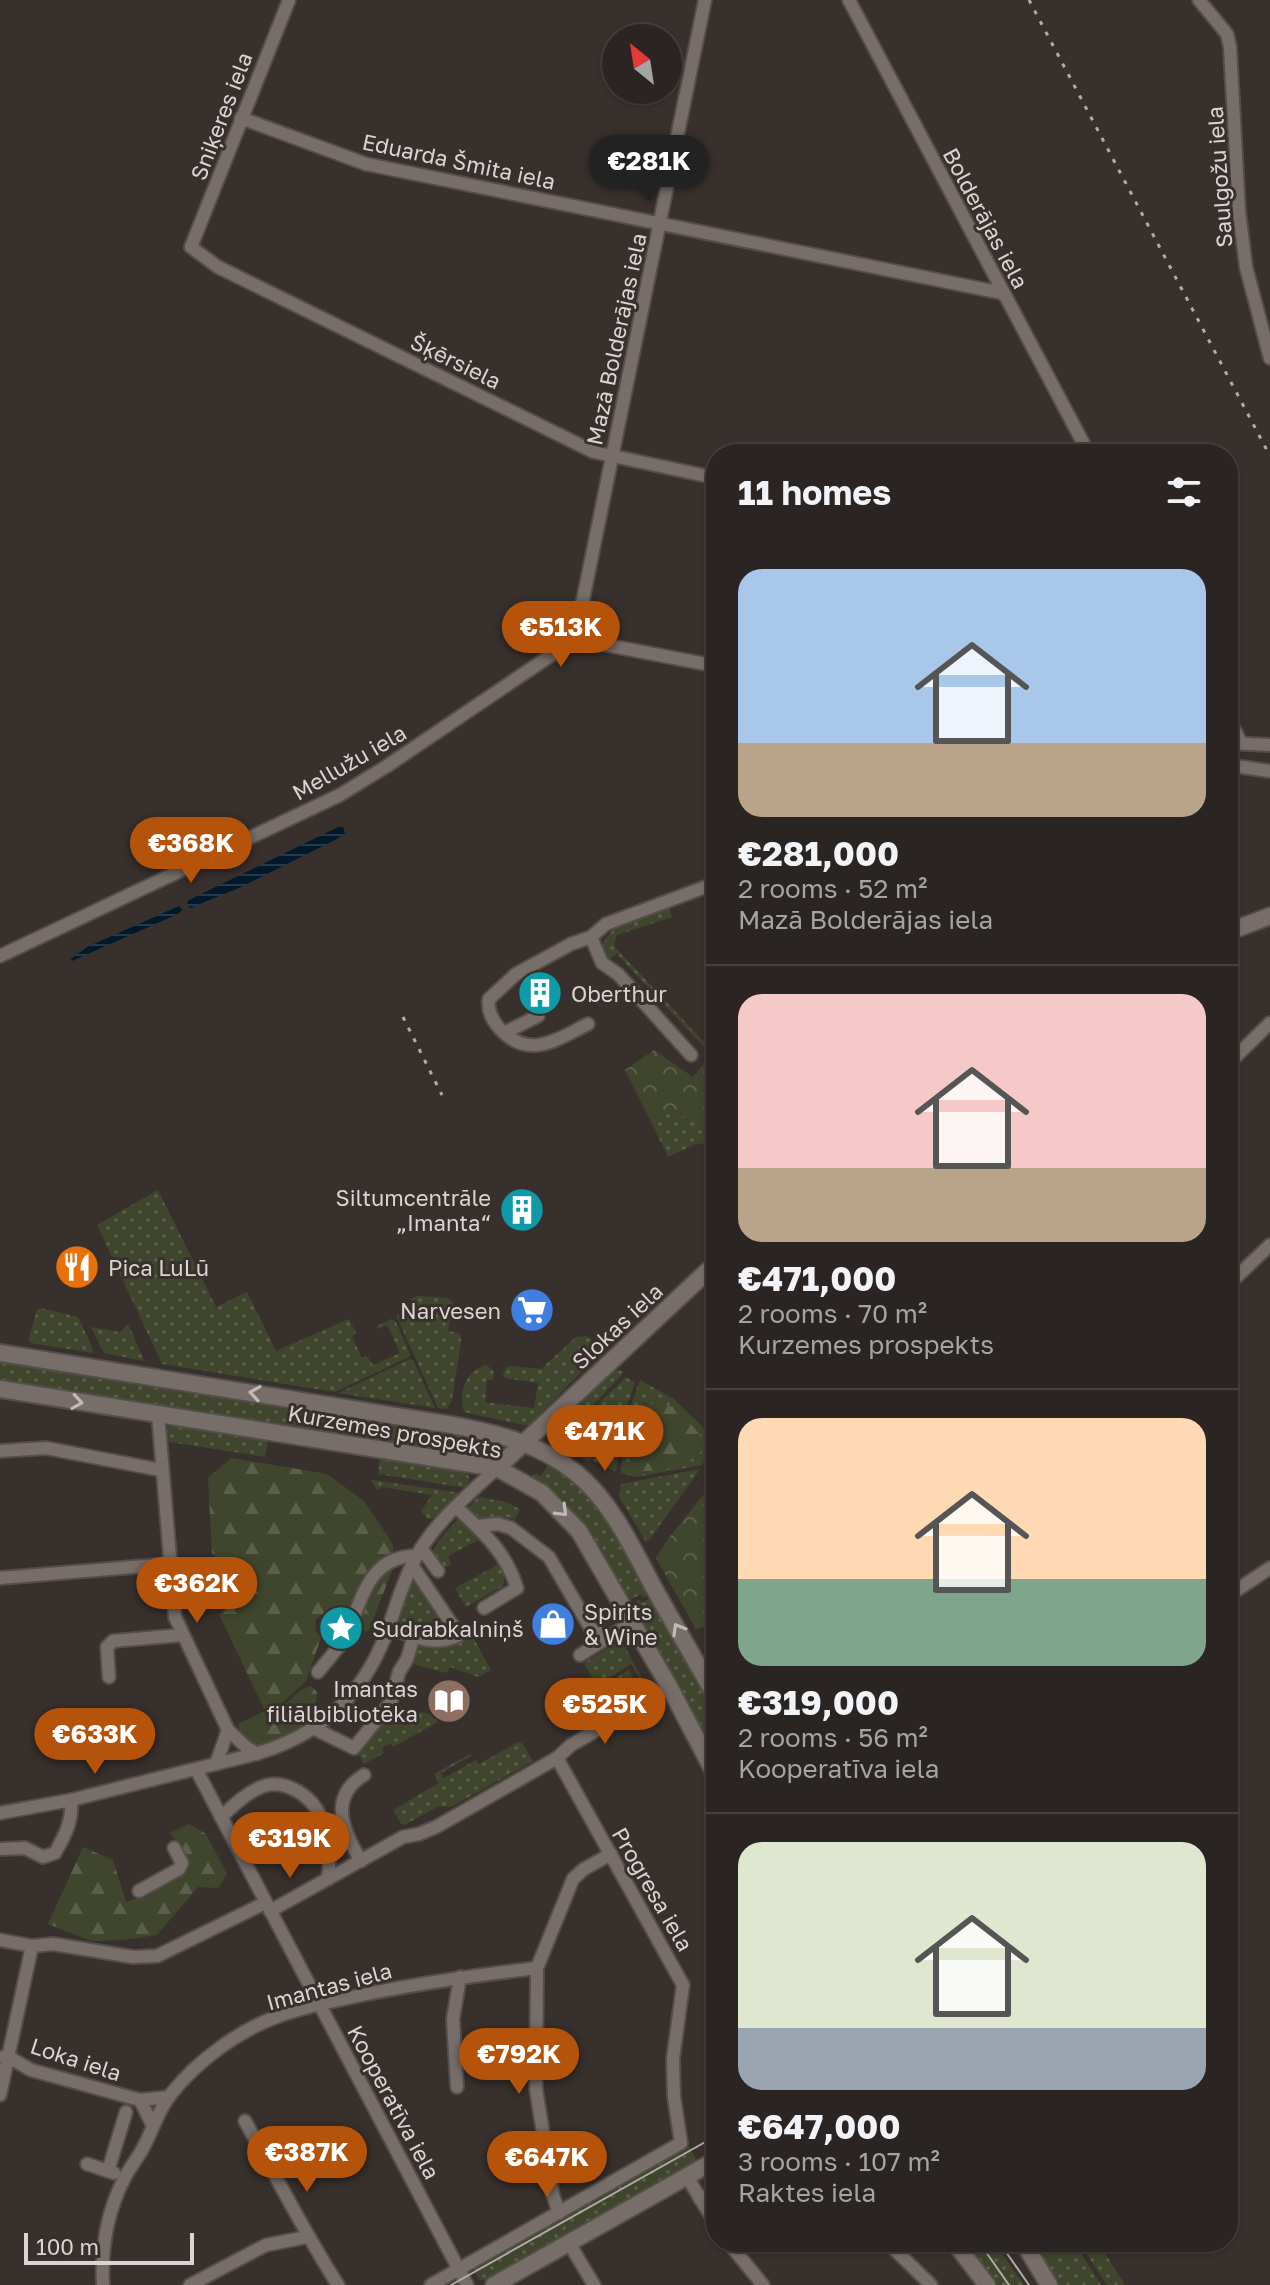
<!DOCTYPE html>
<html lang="en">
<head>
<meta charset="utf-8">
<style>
  :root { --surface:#2a2422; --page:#36302f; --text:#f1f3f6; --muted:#a5a4a5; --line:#464140; --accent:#b45309 }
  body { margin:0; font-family:"Golos Text",sans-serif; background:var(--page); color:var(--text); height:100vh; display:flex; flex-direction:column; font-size:30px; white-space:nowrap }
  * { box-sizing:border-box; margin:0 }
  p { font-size:26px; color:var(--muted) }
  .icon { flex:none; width:44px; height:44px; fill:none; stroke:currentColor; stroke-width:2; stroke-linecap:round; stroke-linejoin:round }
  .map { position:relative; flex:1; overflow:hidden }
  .panel { position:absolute; left:706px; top:444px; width:532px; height:1808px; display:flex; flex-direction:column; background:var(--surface); border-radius:32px; box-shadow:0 2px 6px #0004,0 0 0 2px var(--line) }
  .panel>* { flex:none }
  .needle { width:52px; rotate:330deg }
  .fabs { position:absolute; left:602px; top:24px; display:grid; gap:16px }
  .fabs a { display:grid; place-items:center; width:80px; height:80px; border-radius:50%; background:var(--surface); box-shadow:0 2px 6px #0004,0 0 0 2px var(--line); font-size:40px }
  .scale { position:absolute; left:24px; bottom:20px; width:170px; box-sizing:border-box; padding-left:8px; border:4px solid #dad4d2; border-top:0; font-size:22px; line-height:28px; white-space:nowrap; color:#dad4d2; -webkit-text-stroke:6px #38302d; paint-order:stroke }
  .price { position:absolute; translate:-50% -68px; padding:0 18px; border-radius:28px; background:var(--accent); color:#fff; font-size:26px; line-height:52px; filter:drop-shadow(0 2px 4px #0008) }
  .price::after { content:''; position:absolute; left:50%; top:48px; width:24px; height:18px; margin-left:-12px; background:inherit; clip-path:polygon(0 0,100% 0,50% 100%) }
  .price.active { background:#222; color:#fff }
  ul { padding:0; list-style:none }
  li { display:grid; align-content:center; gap:16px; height:424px; padding:0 32px }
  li+li { border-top:2px solid var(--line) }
  li span { display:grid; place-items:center; height:248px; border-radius:24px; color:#555 }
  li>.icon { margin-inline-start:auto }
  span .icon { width:144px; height:144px; fill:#fffc; stroke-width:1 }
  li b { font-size:34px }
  h2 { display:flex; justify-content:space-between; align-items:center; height:96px; padding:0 32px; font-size:34px }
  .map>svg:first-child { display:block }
  .grass { fill:url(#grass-dots) }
  .forest { fill:url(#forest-firs) }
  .park { fill:url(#park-crowns) }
  .water { fill:url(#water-rules) }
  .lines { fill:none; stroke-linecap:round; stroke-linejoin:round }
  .street-casing { stroke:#544d4a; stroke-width:16 }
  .secondary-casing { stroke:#544d4a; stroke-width:20 }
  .street { stroke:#776e6a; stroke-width:12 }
  .secondary { stroke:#776e6a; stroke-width:16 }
  .tram { stroke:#b1aba9; stroke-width:2 }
  .rail { stroke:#b1aba9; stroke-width:3; stroke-dasharray:4 8; stroke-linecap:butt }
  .oneway { stroke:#c1bab8 }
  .labels { text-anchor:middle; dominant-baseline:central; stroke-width:6; stroke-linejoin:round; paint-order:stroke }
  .street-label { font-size:22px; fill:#dad4d2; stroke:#38302d }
  .poi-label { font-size:22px; fill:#dad4d2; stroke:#38302d; text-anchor:start }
</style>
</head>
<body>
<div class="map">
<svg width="1270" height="2285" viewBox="0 0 1270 2285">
  <defs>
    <pattern id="grass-dots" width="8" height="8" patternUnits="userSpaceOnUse" patternTransform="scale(2)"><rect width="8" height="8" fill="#40462d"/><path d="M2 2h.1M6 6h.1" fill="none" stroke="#5b604b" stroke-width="1.8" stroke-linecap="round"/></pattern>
    <pattern id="forest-firs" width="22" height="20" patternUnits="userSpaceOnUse" patternTransform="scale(2)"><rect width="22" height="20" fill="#40462d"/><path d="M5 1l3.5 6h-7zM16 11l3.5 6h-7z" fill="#5b604b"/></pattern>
    <pattern id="park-crowns" width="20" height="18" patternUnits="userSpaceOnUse" patternTransform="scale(2)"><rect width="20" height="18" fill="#40462d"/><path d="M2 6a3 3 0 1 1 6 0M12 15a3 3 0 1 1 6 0" fill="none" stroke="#5b604b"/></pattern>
    <pattern id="water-rules" width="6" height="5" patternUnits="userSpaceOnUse" patternTransform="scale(2)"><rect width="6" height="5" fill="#001a2c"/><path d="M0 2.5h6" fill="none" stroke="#253a4a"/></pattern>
  </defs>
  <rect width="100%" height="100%" fill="#38302d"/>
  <g class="grass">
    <path d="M 669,906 L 672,917 L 617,935 L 614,946 L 716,1055 L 716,1061 L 706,1061 L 707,1050 L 617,954 L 608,960 L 601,952 C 606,921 643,916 669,906 Z"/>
    <path d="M 669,1106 L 716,1139 L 716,1157 L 708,1146 L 698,1143 L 668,1157 L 650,1120 Z"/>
    <path d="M 158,1190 L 216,1307 L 247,1292 L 276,1351 L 349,1319 L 356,1333 L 352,1336 L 362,1358 L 367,1356 L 373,1365 L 400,1353 L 387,1325 L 378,1329 L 377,1326 L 391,1319 L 396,1322 L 410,1354 L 409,1357 L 335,1392 L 162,1364 L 97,1225 Z"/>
    <path d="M 418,1296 L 448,1298 L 453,1303 L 448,1331 L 460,1333 L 461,1341 L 452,1400 L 447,1409 L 438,1408 L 396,1315 L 412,1308 L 410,1299 Z"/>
    <path d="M 41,1308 L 78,1317 L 93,1349 L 92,1353 L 31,1343 L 29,1338 L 37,1310 Z"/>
    <path d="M 128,1324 L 144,1360 L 143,1361 L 104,1353 L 91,1327 L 120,1332 Z"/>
    <path d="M 586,1336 L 593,1341 L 597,1356 L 529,1425 L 523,1425 L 464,1412 C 458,1392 466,1370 487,1365 L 494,1372 L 493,1380 L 487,1380 L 485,1402 L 534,1408 L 538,1383 L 505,1378 L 503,1375 L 506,1367 L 511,1366 L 541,1369 L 576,1337 Z"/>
    <path d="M 0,1359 L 466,1434 L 498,1443 L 501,1449 L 499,1455 L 490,1460 L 0,1383 Z"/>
    <path d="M 410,1359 L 413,1360 L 435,1408 L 338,1393 Z"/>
    <path d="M 619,1370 L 624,1372 L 565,1436 L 550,1434 L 557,1423 L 610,1372 Z"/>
    <path d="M 626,1377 L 635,1383 L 622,1421 L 616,1472 L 591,1460 L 588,1462 L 568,1447 L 568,1439 L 599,1403 Z"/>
    <path d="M 640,1380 L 674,1399 L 713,1437 L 714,1444 L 702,1465 L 636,1477 L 621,1473 L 625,1421 Z"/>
    <path d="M 174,1424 L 268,1439 L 265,1457 L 164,1441 L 167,1428 Z"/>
    <path d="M 380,1456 L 461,1469 L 467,1474 L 470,1478 L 466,1488 L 378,1474 Z"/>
    <path d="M 549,1463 C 599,1500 621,1540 651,1593 L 643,1598 L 641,1594 L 628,1601 C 602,1554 579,1507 531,1478 L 535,1473 L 541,1476 Z"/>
    <path d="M 700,1469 L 650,1539 L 646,1542 L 619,1496 L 621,1484 Z"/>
    <path d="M 373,1480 L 461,1493 L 436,1518 L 428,1519 L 421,1511 L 432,1495 L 382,1487 L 378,1490 L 371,1481 Z"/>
    <path d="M 478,1497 L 506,1502 L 520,1509 L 515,1520 L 506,1517 L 479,1520 L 466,1511 Z"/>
    <path d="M 460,1517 L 487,1542 L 487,1546 L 480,1539 L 448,1556 L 451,1565 L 442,1568 L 431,1555 L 439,1540 Z"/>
    <path d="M 501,1563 L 506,1568 L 503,1586 L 466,1607 L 455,1588 Z"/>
    <path d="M 413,1574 L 450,1632 L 439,1640 L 395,1624 Z"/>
    <path d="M 653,1597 L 716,1709 L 716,1730 L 704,1736 L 630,1605 L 639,1600 L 642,1603 Z"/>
    <path d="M 470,1632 L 491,1670 L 478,1677 L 450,1667 L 447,1673 L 416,1665 L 412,1661 L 417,1642 L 445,1646 Z"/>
    <path d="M 621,1640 L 647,1688 L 646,1689 L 631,1664 L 597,1686 L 584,1663 Z"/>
    <path d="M 629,1670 L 641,1693 L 583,1725 L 572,1705 Z"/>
    <path d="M 393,1705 L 434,1715 L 438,1722 L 393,1747 L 391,1743 L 382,1748 L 384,1753 L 364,1764 L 359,1755 L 361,1748 Z"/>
    <path d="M 518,1742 L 522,1743 L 533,1761 L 451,1807 L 439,1806 L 404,1825 L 401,1824 L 393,1810 L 439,1783 L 434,1774 L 470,1754 L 471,1756 L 441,1773 L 444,1778 L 476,1760 L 479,1764 Z"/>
    <path d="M 688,2145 L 697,2161 L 486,2280 L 479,2280 L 472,2267 Z"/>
    <path d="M 972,2242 L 994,2242 L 1024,2285 L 995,2285 L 964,2246 Z"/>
    <path d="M 1031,2242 L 1074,2242 L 1101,2285 L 1055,2285 Z"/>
    <path d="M 1079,2242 L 1098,2242 L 1125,2285 L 1107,2285 Z"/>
  </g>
  <g class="forest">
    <path d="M 658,1402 L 679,1409 L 706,1443 C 696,1467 661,1472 636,1471 L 630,1466 C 628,1438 625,1407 658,1402 Z"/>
    <path d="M 231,1458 L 327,1474 L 364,1501 L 393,1544 L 394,1566 L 368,1632 L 342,1622 L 343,1616 L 327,1611 L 316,1619 L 315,1632 L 322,1635 L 306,1681 L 276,1709 C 290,1705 296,1689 311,1686 L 317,1692 C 317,1725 286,1740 258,1746 L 243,1739 L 238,1724 L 265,1711 L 219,1614 L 223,1610 L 221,1566 L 212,1553 L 208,1478 Z"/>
    <path d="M 189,1824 L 206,1834 L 227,1874 L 218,1888 L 198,1887 L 157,1935 L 122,1940 L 91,1941 L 48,1924 L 83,1847 L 113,1860 L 126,1902 L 150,1894 L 184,1870 L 187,1855 L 170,1833 Z"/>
  </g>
  <g class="park">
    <path d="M 654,1050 L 693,1077 L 706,1061 L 716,1061 L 716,1139 L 670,1106 L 650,1120 L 625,1070 Z"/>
    <path d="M 716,1479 L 716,1623 L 696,1629 L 656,1558 L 668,1539 Z"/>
  </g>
  <g class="water">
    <path d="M 338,827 L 343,827 L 345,833 L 335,840 L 239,888 L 190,908 L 187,903 L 189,900 Z"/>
    <path d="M 179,906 L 182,910 L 178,914 L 72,961 L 71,959 L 87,947 Z"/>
  </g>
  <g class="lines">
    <g class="street-casing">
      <g id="street">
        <path d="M 289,0 L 191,247 L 218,267 L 594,452 L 716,478"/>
        <path d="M 849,0 L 1089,454"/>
        <path d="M 1199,0 L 1227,34 L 1230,47 L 1239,211 L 1246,267 L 1270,358"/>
        <path d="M 241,118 L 366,164 L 1002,293"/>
        <path d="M 575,639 L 705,0"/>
        <path d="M 1228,717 L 1241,743"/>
        <path d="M 1228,743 L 1270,745"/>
        <path d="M 1228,765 L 1270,771"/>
        <path d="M 591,937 L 602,963 L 618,974 L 691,1055"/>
        <path d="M 0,956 L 340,795 L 387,766 L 575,639 L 716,666"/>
        <path d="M 588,1024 C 556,1040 529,1060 500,1029 C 492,1020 487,1011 489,999 L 516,974 L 571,944 L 591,937 L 606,924 L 716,883"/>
        <path d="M 504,1033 L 538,1016"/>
        <path d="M 1228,1064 L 1270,1023"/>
        <path d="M 1228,1285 L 1270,1245"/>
        <path d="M 158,1414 L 175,1617 L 228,1730 L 216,1764"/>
        <path d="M 0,1451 L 46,1448 L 161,1470"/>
        <path d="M 456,1507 C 483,1532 506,1552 517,1588 L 484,1608"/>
        <path d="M 477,1526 L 498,1524 L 511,1528 L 549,1557 L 591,1629 L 608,1635"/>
        <path d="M 421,1548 L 438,1571"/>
        <path d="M 0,1578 L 170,1564"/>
        <path d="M 1228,1596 L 1270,1568"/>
        <path d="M 388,1627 C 412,1636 435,1648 459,1635 L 412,1565"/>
        <path d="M 580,1655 L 633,1622"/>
        <path d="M 318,1672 C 326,1662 335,1652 342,1642 C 362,1608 364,1556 416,1556"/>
        <path d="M 109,1677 L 107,1647 L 113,1641 L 182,1635"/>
        <path d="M 315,1729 L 354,1748 L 391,1702 L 399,1672 L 407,1659 L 414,1636"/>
        <path d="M 228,1730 L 246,1747 L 257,1754"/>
        <path d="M 196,1769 L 467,2285"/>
        <path d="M 0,1813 L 71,1800 L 255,1754 C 318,1736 360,1699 385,1637 C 395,1611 402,1582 416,1557 C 435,1522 468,1495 497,1468"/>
        <path d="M 221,1817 C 234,1805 245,1794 261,1787 C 271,1783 282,1784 291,1788 C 327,1803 332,1845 328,1879"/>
        <path d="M 0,1849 L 25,1848 L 43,1857 L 55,1853 C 65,1835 73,1821 71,1800"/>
        <path d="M 361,1861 C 343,1831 328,1797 364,1775"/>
        <path d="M 139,1891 L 179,1869 L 182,1863 L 174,1848"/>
        <path d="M 270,1911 L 403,1837 L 419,1834 L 436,1827 L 557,1758 L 571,1745 L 670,1688"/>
        <path d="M 0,1940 L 32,1946 L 53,1944 L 133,1957 L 157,1956 L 265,1903"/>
        <path d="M 3,2057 L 7,2056 L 31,2070 L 140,2100"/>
        <path d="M 457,2087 L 453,2019 L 460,1977"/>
        <path d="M 0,2095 L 32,1946"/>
        <path d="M 245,2121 C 276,2176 304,2232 338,2285"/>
        <path d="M 152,2124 L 140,2100 L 169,2097"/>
        <path d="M 87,2164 L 114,2173"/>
        <path d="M 108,2171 L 126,2112"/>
        <path d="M 687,2177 L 716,2224"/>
        <path d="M 700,2199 L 716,2191"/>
        <path d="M 559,2213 L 553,2195 L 536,2089 L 537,1968 L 573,1879 L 584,1869 L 611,1854"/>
        <path d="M 728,2242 L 763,2285"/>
        <path d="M 887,2242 L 931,2285"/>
        <path d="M 569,2243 L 594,2285"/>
        <path d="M 103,2285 C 101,2248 107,2212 124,2179 C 129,2168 138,2158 143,2148 C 153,2130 158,2110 171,2094 C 197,2061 239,2030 279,2016 C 306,2006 334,2001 362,1995 C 420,1983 478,1975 537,1968"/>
        <path d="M 190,2285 L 266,2245 L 307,2237"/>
        <path d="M 431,2285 L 681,2143 L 674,2097 L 673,2059 L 683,1985 L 557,1758"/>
      </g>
    </g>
    <g class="secondary-casing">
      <g id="secondary">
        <path d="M 1228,932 L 1270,916"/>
        <path d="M 0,1353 L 452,1425 C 496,1433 541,1444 576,1473 C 612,1502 634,1551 655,1590 C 675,1626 696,1661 716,1697"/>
        <path d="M 0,1389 L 497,1468 L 542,1493 L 579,1531 L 670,1688 L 716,1776"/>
        <path d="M 497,1468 L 716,1263"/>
        <path d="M 954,2242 L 987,2285"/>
        <path d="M 1023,2242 L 1049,2285"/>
        <path d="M 494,2285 L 716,2160"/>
      </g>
    </g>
    <use href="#street" class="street"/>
    <use href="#secondary" class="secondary"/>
    <g class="tram">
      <path d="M 979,2242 L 1009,2285"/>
      <path d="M 999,2242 L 1029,2285"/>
      <path d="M 451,2285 L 716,2136"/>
    </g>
    <g class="rail">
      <path d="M 1029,0 L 1270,456"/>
      <path d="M 403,1017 L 442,1095"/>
    </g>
  </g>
  <defs><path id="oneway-chevron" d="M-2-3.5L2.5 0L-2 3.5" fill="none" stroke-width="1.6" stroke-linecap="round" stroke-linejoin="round" transform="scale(2)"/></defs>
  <g class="oneway">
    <use href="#oneway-chevron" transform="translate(255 1393) rotate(-171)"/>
    <use href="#oneway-chevron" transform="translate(77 1402) rotate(9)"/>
    <use href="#oneway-chevron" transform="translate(562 1511) rotate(45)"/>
    <use href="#oneway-chevron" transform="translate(678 1629) rotate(-120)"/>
  </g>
  <defs>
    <g id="building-disc" transform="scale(2.3)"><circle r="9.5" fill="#0f9aa8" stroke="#38302d"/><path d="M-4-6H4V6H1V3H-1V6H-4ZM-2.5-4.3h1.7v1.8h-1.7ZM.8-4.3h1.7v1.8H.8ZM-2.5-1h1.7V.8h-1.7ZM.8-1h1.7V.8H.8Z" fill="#fff"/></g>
    <g id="restaurant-disc" transform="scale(2.3)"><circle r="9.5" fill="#e8710a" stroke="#38302d"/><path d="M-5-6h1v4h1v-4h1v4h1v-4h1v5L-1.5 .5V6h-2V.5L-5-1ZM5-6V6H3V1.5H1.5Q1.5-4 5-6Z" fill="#fff"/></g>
    <g id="supermarket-disc" transform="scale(2.3)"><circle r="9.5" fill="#3f7fe0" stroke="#38302d"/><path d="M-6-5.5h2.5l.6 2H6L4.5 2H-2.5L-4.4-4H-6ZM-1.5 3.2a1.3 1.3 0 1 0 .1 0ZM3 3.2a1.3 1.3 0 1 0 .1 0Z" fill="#fff"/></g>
    <g id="shop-disc" transform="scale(2.3)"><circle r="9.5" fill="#3f7fe0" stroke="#38302d"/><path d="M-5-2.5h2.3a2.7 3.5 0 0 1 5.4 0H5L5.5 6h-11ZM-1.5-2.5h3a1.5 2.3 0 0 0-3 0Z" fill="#fff"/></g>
    <g id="sight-disc" transform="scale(2.3)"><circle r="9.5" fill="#0f9aa8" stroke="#38302d"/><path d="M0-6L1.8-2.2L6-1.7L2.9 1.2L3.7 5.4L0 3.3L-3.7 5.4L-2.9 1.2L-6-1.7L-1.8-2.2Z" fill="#fff"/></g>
    <g id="library-disc" transform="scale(2.3)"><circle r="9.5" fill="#8d6e63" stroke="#38302d"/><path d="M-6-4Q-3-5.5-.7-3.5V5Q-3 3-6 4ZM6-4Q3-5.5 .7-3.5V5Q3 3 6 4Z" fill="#fff"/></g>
  </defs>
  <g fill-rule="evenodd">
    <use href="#building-disc" x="540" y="993"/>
    <use href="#building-disc" x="522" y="1210"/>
    <use href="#restaurant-disc" x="77" y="1267"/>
    <use href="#supermarket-disc" x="532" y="1310"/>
    <use href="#shop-disc" x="553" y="1624"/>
    <use href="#sight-disc" x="341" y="1628"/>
    <use href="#library-disc" x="449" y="1701"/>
  </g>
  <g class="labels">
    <g class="street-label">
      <text transform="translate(221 116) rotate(-69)">Sniķeres iela</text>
      <text transform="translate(459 161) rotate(12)">Eduarda Šmita iela</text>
      <text transform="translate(1219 177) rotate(-94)">Saulgožu iela</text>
      <text transform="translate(986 218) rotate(62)">Bolderājas iela</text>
      <text transform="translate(616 339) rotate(-78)">Mazā Bolderājas iela</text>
      <text transform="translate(456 361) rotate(26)">Šķērsiela</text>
      <text transform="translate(349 762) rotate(-30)">Mellužu iela</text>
      <text transform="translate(617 1326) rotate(-43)">Slokas iela</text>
      <text transform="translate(395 1431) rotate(10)">Kurzemes prospekts</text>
      <text transform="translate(653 1889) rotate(60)">Progresa iela</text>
      <text transform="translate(329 1986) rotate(-15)">Imantas iela</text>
      <text transform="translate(76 2059) rotate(18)">Loka iela</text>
      <text transform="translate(394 2102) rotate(62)">Kooperatīva iela</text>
    </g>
    <g class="poi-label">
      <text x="571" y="993">Oberthur</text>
      <text x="491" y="1197" text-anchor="end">Siltumcentrāle<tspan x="491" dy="25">„Imanta“</tspan></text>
      <text x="108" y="1267">Pica LuLū</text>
      <text x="501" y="1310" text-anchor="end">Narvesen</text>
      <text x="584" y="1611">Spirits<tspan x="584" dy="25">&amp; Wine</tspan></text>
      <text x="372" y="1628">Sudrabkalniņš</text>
      <text x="418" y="1688" text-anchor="end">Imantas<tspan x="418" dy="25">filiālbibliotēka</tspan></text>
    </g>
  </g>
</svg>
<div class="fabs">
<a><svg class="needle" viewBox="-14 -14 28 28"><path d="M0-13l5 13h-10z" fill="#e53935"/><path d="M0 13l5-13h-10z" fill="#a5a4a5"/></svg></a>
</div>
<div class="scale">100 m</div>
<b class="price active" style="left:649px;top:203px">€281K</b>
<b class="price" style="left:561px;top:669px">€513K</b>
<b class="price" style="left:191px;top:885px">€368K</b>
<b class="price" style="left:605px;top:1473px">€471K</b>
<b class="price" style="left:197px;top:1625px">€362K</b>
<b class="price" style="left:605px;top:1746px">€525K</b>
<b class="price" style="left:95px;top:1776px">€633K</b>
<b class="price" style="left:290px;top:1880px">€319K</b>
<b class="price" style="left:519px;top:2096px">€792K</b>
<b class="price" style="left:307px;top:2194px">€387K</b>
<b class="price" style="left:547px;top:2199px">€647K</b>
<section class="panel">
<h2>11 homes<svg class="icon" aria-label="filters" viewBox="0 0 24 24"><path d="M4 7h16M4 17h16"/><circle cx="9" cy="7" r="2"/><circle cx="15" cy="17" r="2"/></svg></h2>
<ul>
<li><span style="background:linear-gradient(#a9c7e8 70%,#b9a48a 0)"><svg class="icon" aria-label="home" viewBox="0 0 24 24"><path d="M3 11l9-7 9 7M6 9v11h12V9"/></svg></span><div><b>€281,000</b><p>2 rooms · 52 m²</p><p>Mazā Bolderājas iela</p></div></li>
<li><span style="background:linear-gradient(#f6c9c9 70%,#b9a48a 0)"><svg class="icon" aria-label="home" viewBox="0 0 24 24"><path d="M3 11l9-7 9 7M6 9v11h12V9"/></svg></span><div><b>€471,000</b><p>2 rooms · 70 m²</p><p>Kurzemes prospekts</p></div></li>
<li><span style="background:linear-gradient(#ffd9b3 65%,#7fa58c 0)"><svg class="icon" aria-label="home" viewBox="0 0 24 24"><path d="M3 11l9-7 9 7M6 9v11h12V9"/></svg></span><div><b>€319,000</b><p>2 rooms · 56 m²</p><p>Kooperatīva iela</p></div></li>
<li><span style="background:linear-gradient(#dfe7d0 75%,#9aa5b1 0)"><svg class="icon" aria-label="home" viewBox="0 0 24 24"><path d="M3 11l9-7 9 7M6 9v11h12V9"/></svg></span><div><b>€647,000</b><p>3 rooms · 107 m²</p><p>Raktes iela</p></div></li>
</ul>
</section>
</div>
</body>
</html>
